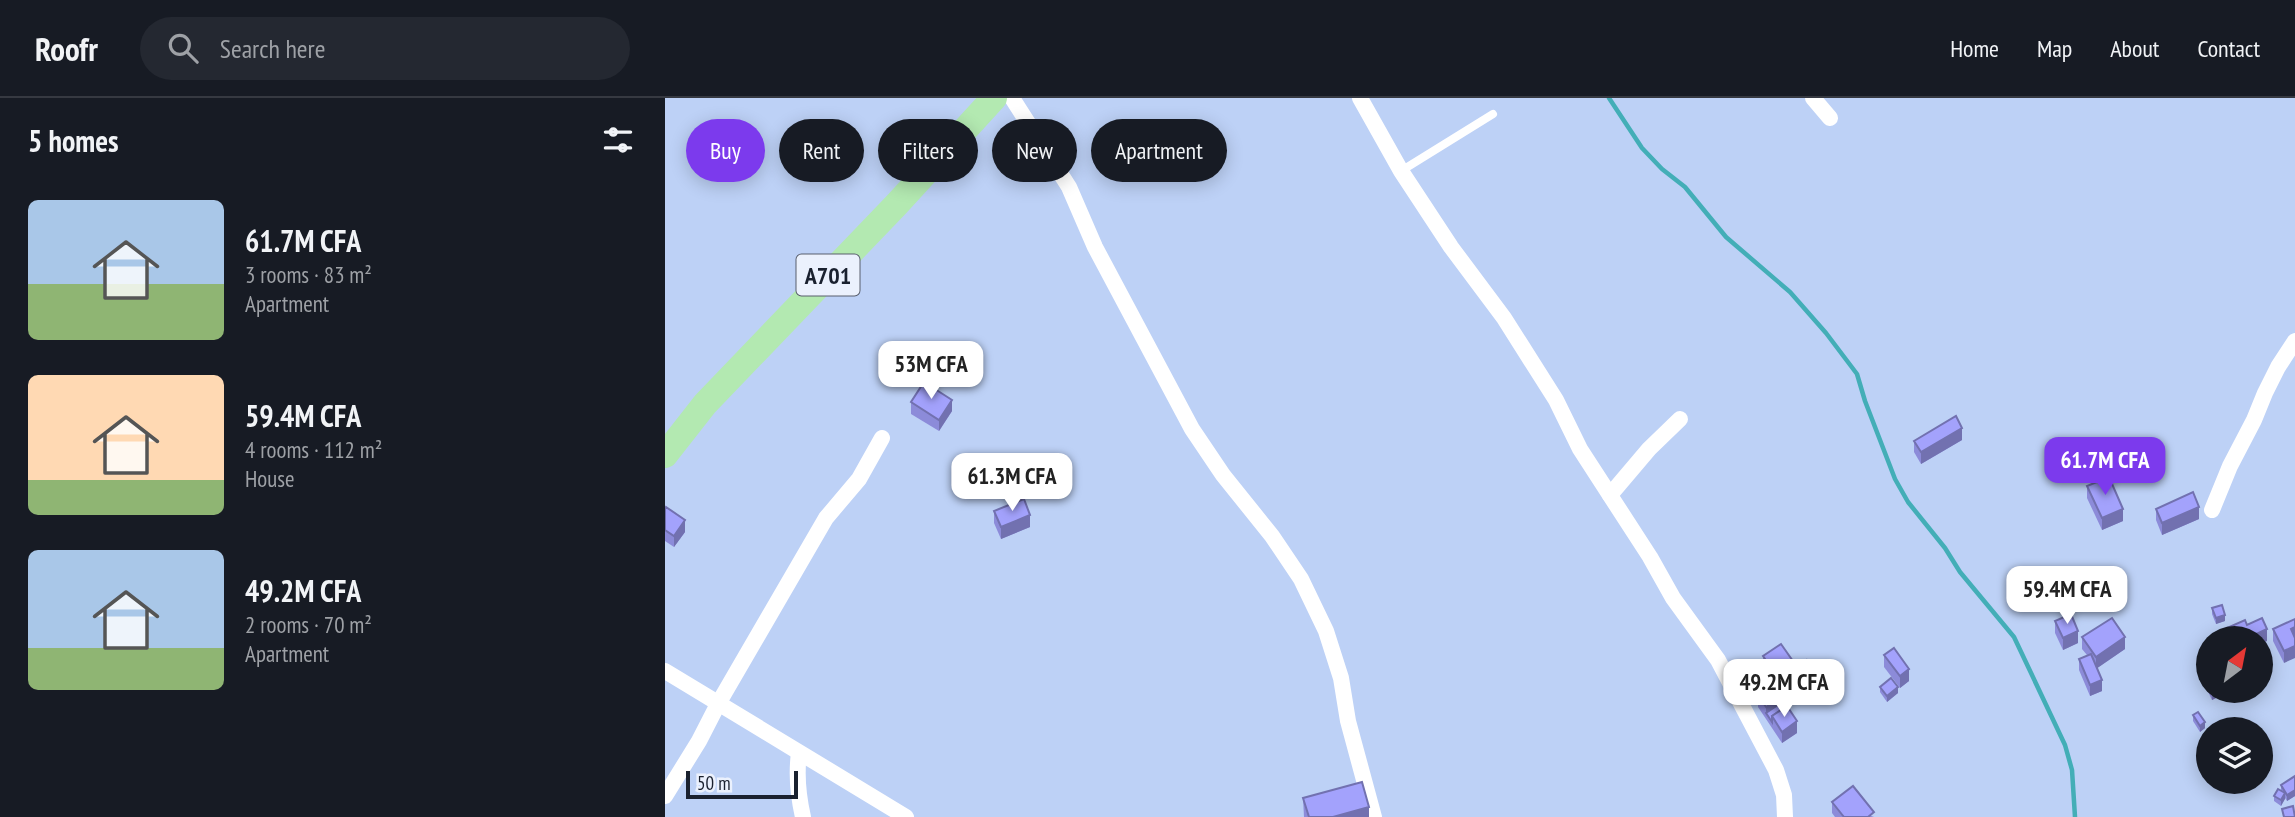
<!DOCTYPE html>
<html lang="en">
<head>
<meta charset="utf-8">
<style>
  :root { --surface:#171b24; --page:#242831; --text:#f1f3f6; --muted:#9ea1a6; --line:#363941; --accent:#7c3aed }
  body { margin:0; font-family:"PT Sans Narrow",sans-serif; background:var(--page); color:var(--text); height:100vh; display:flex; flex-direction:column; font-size:26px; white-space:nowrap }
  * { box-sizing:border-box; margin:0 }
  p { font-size:23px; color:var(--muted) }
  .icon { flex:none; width:38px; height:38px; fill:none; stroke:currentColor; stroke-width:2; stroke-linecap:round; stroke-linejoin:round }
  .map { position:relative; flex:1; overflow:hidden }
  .details { display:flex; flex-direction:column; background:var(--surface); width:665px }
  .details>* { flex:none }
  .hud { position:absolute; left:21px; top:21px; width:665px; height:63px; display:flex; gap:14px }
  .needle { width:46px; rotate:32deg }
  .controls { position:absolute; left:1531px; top:528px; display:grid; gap:14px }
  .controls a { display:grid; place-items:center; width:77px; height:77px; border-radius:50%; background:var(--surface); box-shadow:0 4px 18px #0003; font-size:35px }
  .scale { position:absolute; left:21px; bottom:18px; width:112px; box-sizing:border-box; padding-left:7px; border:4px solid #1a212f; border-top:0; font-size:19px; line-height:24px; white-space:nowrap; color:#1a212f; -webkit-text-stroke:5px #ebf1fd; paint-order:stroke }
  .price { position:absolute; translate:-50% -60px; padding:0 16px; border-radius:14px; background:#fff; color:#222; font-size:23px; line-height:46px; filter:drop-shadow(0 2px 4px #0008) }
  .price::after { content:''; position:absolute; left:50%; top:42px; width:21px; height:16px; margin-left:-10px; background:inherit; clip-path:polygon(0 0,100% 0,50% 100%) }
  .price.active { background:var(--accent); color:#fff }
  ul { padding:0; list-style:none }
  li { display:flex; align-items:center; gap:21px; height:175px; padding:0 28px }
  li span { display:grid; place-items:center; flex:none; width:196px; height:140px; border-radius:10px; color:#555 }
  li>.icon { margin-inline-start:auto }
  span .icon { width:84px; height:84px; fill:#fffc; stroke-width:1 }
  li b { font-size:30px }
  h2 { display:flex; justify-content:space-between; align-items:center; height:84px; padding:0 28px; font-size:30px }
  .tag { padding:0 24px; border-radius:32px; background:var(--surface); box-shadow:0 4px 18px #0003; font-size:24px; line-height:63px }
  .tag.active { background:var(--accent); color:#fff }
  header { display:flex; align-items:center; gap:42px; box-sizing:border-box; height:98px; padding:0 35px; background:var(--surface); border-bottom:2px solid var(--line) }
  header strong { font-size:33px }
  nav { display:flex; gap:38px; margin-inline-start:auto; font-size:24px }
  .search { width:490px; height:63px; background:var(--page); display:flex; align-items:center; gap:18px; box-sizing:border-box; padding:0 24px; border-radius:38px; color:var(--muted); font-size:26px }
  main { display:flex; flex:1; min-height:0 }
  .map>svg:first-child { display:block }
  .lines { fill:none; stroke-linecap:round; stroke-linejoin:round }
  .stream { stroke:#43aeb7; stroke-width:4.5 }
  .service { stroke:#fff; stroke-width:8 }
  .minor { stroke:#fff; stroke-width:16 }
  .primary { stroke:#b3e9b1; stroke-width:26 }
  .wall { fill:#8c8bd9 }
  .shaded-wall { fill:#7271b0 }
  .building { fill:#a3a2fc; stroke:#7271b0; stroke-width:2 }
  .labels { text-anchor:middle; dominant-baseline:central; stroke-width:7; stroke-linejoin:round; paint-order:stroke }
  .shield { fill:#ebf1fd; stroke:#595f6d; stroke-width:2 }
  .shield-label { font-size:24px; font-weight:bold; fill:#1a212f }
</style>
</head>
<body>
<header>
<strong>Roofr</strong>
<div class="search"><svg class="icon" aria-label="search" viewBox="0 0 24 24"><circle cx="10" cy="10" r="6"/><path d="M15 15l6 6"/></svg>Search here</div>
<nav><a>Home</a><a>Map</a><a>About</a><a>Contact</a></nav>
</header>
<main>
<section class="details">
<h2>5 homes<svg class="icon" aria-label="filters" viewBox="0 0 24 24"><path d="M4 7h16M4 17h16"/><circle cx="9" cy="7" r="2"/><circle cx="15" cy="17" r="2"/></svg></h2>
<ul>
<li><span style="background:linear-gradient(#a9c7e8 60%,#8fb573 0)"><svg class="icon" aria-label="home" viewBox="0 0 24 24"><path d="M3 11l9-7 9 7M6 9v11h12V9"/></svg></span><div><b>61.7M CFA</b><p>3 rooms · 83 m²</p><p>Apartment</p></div></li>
<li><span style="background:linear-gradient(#ffd9b3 75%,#8fb573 0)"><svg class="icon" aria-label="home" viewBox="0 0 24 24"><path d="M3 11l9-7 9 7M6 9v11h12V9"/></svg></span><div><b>59.4M CFA</b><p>4 rooms · 112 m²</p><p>House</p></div></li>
<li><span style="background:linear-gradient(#a9c7e8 70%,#8fb573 0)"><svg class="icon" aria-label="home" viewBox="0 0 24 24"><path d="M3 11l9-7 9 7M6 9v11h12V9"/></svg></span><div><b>49.2M CFA</b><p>2 rooms · 70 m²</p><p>Apartment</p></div></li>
</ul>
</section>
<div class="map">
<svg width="1630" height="719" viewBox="0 0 1630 719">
  <rect width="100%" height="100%" fill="#bdd1f6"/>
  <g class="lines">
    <path class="stream" d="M 944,0 L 977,50 L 997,71 L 1020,89 L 1061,139 L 1125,194 L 1161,235 L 1192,276 L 1200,303 L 1230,381 L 1243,404 L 1280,450 L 1295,474 L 1349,539 L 1400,647 L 1407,672 L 1410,719"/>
    <path class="service" d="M 736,73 L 828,16"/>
    <g class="minor">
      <path d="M 347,0 L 404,89 L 430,149 L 527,331 L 558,377 L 607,438 L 636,481 L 661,533 L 676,580 L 683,623 L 709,719"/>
      <path d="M 695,0 L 736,73 L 786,149 L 839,220 L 891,302 L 915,351 L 985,459 L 1008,500 L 1053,562 L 1111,672 L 1119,697 L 1120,719"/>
      <path d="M 1148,0 L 1165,20"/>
      <path d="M 945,397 L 984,351 L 1015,321"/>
      <path d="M 1547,412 L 1565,368 L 1589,322 L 1600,295 L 1613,269 L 1630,243"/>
      <path d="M 0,573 L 241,719"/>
      <path d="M 134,655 C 131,677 133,697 138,719"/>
      <path d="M 0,698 L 34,643 L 53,606 L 161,420 L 194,381 L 217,340"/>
    </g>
    <path class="primary" d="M 0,357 L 40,306 L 232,106 L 329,0"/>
  </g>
  <g class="wall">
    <path d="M 246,304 L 287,313 L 274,333 L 246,316 Z"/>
    <path d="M 1297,342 L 1256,366 L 1249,354 L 1249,343 Z"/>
    <path d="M 1422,388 L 1458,423 L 1437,432 L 1422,400 Z"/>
    <path d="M 0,411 L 20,434 L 9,449 L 0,443 Z"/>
    <path d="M 1491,411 L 1534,421 L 1497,437 L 1491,422 Z"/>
    <path d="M 329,413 L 365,429 L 336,441 L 329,425 Z"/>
    <path d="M 1547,510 L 1560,523 L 1551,526 L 1547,516 Z"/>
    <path d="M 1630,521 L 1619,565 L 1608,543 L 1608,531 Z"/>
    <path d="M 1390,523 L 1413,545 L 1398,552 L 1390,535 Z"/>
    <path d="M 1582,527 L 1602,543 L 1596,541 L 1561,541 L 1559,536 L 1559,530 Z"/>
    <path d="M 1417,539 L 1460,551 L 1432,570 L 1437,593 L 1425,598 L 1414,572 L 1414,561 L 1422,557 L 1417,551 Z"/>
    <path d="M 1544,555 L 1544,593 L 1565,593 L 1547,602 L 1535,577 L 1535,559 Z"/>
    <path d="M 1219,557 L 1244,583 L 1235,590 L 1219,569 Z"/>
    <path d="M 1098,558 L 1130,578 L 1126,580 L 1132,601 L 1119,609 L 1132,635 L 1117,645 L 1093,609 L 1093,597 L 1110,587 L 1098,570 Z"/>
    <path d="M 1134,572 L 1154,577 L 1147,587 L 1134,578 Z"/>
    <path d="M 1215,589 L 1233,595 L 1222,604 L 1215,594 Z"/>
    <path d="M 1528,617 L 1540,630 L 1535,634 L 1528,623 Z"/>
    <path d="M 1630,678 L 1630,698 L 1622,703 L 1620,700 L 1616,708 L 1609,703 L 1609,698 L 1616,693 L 1616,687 Z"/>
    <path d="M 638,700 L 704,719 L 639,719 Z"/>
    <path d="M 1167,704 L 1209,719 L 1170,719 L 1167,715 Z"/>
  </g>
  <g class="shaded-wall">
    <path d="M 287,302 L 287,313 L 274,333 L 274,322 Z"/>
    <path d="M 1297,330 L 1297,342 L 1256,366 L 1256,354 Z"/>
    <path d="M 1534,409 L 1534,421 L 1497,437 L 1497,425 Z"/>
    <path d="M 1458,411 L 1458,423 L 1437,432 L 1437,420 Z"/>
    <path d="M 365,417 L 365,429 L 336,441 L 336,429 Z"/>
    <path d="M 20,422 L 20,434 L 9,449 L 9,438 Z"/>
    <path d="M 1560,517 L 1560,523 L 1551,526 L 1551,520 Z"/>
    <path d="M 1630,529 L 1630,541 L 1626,531 Z"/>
    <path d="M 1602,531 L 1602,543 L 1596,546 L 1596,541 L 1581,541 Z"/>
    <path d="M 1413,533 L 1413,545 L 1398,552 L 1398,540 Z"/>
    <path d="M 1460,539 L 1460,551 L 1431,571 L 1431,559 Z"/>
    <path d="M 1630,548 L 1630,560 L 1619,565 L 1619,553 Z"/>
    <path d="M 1130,566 L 1130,578 L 1112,590 L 1112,578 Z"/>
    <path d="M 1154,571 L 1154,577 L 1147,587 L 1147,581 Z"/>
    <path d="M 1244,571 L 1244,583 L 1235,590 L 1235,578 Z"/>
    <path d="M 1437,582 L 1437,593 L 1425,598 L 1425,587 Z"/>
    <path d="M 1132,589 L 1132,601 L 1104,619 L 1101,615 L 1101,621 L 1101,609 Z"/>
    <path d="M 1233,589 L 1233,595 L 1222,604 L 1222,598 Z"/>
    <path d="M 1547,593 L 1565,593 L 1547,602 Z"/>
    <path d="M 1132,623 L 1132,635 L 1117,645 L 1117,634 Z"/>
    <path d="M 1540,624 L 1540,630 L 1535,634 L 1535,628 Z"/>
    <path d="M 1630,692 L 1630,698 L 1622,703 L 1622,697 Z"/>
    <path d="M 1620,695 L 1620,701 L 1616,708 L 1616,702 Z"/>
    <path d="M 704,709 L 704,719 L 668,719 Z"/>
  </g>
  <g class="building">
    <path d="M 259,284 L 287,302 L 274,322 L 246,304 Z"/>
    <path d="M 1291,318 L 1297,330 L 1256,354 L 1249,343 Z"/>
    <path d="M 1444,379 L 1458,411 L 1437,420 L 1422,388 Z"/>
    <path d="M 1528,394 L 1534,409 L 1497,425 L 1491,411 Z"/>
    <path d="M 359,401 L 365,417 L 336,429 L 329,413 Z"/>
    <path d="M 1,409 L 20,422 L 9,438 L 0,432 L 0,411 Z"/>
    <path d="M 1557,507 L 1560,517 L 1551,520 L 1547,510 Z"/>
    <path d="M 1406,516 L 1413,533 L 1398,540 L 1390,523 Z"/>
    <path d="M 1447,520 L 1460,539 L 1431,559 L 1417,539 Z"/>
    <path d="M 1597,520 L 1602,531 L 1581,541 L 1567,541 L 1562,530 L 1580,522 L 1582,527 Z"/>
    <path d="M 1630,521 L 1630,529 L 1626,531 L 1630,540 L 1630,548 L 1619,553 L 1608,531 Z"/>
    <path d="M 1116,546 L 1130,566 L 1112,578 L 1098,558 Z"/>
    <path d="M 1229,550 L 1244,571 L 1235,578 L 1219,557 Z"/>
    <path d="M 1544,555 L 1544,577 L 1535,559 Z"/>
    <path d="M 1426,556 L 1437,582 L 1425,587 L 1414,561 Z"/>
    <path d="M 1142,562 L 1154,571 L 1147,581 L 1134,572 Z"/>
    <path d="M 1124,577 L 1132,589 L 1101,609 L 1093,597 Z"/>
    <path d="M 1226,580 L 1233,589 L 1222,598 L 1215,589 Z"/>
    <path d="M 1116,605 L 1119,610 L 1107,618 L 1107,624 L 1101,615 Z"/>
    <path d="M 1122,608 L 1132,623 L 1117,634 L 1107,618 Z"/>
    <path d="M 1533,614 L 1540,624 L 1535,628 L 1528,617 Z"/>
    <path d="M 1630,678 L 1630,692 L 1622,697 L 1616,687 Z"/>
    <path d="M 697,684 L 704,709 L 668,719 L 644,719 L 638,700 Z"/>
    <path d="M 1188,688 L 1209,714 L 1203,719 L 1179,719 L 1167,704 Z"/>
    <path d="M 1613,691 L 1620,695 L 1616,702 L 1609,698 Z"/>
    <path d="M 1628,708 L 1630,719 L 1619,719 L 1617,711 Z"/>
  </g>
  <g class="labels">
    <rect class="shield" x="131.5" y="156.5" width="63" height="41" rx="5"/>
    <g class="shield-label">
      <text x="163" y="177">A701</text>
    </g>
  </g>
</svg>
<div class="controls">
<a><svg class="needle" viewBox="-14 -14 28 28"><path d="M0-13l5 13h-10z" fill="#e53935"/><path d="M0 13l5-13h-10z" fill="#9ea1a6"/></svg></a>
<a><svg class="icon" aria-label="layers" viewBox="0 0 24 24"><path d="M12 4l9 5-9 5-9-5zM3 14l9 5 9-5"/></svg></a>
</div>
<div class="scale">50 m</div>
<b class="price" style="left:266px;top:303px">53M CFA</b>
<b class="price active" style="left:1440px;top:399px">61.7M CFA</b>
<b class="price" style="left:347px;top:415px">61.3M CFA</b>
<b class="price" style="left:1402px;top:528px">59.4M CFA</b>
<b class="price" style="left:1119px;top:621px">49.2M CFA</b>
<div class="hud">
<a class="tag active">Buy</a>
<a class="tag">Rent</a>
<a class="tag">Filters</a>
<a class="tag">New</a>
<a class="tag">Apartment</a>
</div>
</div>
</main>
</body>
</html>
